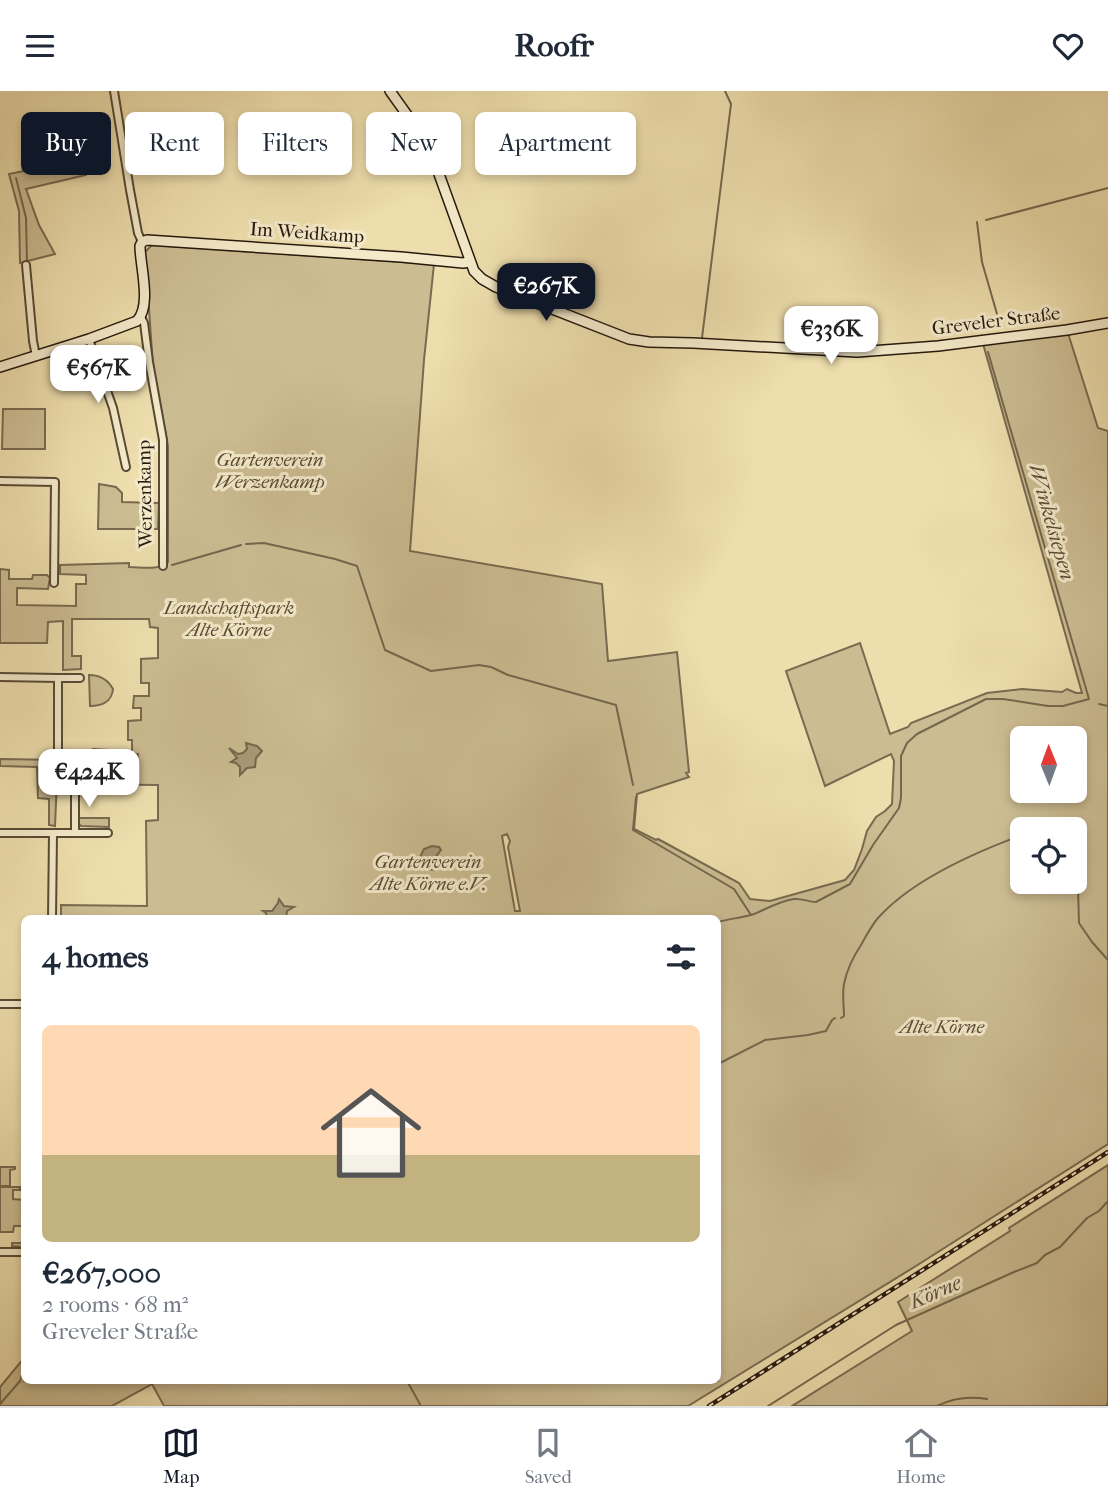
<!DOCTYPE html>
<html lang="en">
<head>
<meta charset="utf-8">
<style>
  :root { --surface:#fff; --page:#f2f2f3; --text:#1f2937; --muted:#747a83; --line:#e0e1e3; --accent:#111827 }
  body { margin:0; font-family:"IM FELL French Canon",serif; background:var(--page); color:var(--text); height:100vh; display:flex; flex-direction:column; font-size:26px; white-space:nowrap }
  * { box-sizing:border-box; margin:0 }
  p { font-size:23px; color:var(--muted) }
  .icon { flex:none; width:38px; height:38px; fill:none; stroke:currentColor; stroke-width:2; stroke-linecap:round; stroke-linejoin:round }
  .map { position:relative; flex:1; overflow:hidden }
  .drawer { position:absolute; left:21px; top:824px; width:700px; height:469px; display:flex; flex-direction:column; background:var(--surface); border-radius:10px; box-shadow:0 4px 10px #0003 }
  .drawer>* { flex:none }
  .top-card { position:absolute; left:21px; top:21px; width:700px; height:63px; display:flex; gap:14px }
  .needle { width:46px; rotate:359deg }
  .tools { position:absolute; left:1010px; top:635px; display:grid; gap:14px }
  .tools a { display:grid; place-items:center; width:77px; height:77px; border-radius:10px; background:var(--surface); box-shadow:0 4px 10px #0003; font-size:35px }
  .price { position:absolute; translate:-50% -60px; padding:0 16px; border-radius:14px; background:#fff; color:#222; font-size:23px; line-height:46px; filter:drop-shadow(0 2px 4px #0008) }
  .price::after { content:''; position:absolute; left:50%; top:42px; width:21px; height:16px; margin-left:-10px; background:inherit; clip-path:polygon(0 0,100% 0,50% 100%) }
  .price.on { background:var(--accent); color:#fff }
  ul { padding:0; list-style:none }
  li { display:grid; align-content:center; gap:14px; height:371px; padding:0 21px }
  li+li { border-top:2px solid var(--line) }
  li span { display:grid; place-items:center; height:217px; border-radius:10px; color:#555 }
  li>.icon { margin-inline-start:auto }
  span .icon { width:126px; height:126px; fill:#fffc; stroke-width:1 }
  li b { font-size:30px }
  h2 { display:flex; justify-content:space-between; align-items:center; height:84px; padding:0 21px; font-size:30px }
  .chip { padding:0 24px; border-radius:10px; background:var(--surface); box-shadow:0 4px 10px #0003; font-size:24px; line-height:63px }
  .chip.on { background:var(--accent); color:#fff }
  header { display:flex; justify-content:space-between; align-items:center; height:91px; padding:0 21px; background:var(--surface); font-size:32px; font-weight:800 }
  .tabs { display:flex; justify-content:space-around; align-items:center; height:98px; border-top:2px solid var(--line); background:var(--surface); font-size:19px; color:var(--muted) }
  .tabs a { display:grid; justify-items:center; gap:4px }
  .tabs .on { color:var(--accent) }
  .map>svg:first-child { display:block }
  .green { fill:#ccbc92; stroke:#796a50; stroke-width:2; fill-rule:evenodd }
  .water { fill:#aa9b77; stroke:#75674d; stroke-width:2 }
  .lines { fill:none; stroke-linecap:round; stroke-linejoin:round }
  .stream { stroke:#75674d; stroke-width:2 }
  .street-casing { stroke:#584a35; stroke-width:10 }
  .secondary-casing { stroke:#26180d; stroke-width:12 }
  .street { stroke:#f4eaca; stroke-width:6 }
  .secondary { stroke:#f4eaca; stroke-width:9 }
  .rail-casing { stroke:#26180d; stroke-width:4.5 }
  .rail { stroke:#f4eaca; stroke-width:2; stroke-dasharray:5; stroke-linecap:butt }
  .labels { text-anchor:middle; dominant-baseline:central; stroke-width:6; stroke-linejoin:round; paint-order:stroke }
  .street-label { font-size:19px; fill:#26180d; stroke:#f4eaca }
  .park-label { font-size:19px; font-style:italic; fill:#584935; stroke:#f4eaca }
  .water-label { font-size:21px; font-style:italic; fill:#5b4c37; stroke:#f4eaca }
</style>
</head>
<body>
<header><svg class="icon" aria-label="menu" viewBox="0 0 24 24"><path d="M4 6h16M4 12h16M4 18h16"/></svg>Roofr<svg class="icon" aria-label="heart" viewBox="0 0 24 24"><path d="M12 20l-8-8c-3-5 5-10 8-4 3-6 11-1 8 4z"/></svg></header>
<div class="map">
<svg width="1108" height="1315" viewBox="0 0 1108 1315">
  <rect width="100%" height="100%" fill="#eedead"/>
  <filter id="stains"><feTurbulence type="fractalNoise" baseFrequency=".00286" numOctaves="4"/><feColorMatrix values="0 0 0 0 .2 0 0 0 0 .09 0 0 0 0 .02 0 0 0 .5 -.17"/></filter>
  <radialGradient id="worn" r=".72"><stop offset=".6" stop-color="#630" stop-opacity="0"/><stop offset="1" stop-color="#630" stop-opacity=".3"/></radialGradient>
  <g class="green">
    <path d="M 87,67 L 86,84 L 26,98 L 39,134 L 55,163 L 20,172 L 19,120 L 9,83 Z"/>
    <path d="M 152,154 L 434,173 L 424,269 L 410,460 L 602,493 L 608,570 L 677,561 L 689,681 L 686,682 L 689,686 L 637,703 L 634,738 L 656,749 L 658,748 L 739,792 L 750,808 L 770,810 L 845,789 L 854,779 L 862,758 L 867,740 L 876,726 L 885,720 L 892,713 L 894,670 L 891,663 L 825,695 L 786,580 L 860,552 L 890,643 L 908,636 L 911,632 L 987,602 L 1022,598 L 1062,601 L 1067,598 L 1076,602 L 1082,602 L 982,249 L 1067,239 L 1098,337 L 1108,340 L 1108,1053 L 916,1175 L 688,1315 L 164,1315 L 152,1293 L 112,1315 L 0,1315 L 0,1296 L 24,1267 L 24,1290 L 718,1290 L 718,828 L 61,828 L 61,814 L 147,815 L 146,730 L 158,729 L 158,694 L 70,693 L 69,690 L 57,689 L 55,735 L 49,734 L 49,708 L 38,707 L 37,676 L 0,675 L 0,668 L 60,669 L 61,662 L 69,662 L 70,668 L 93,668 L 93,658 L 109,659 L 109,676 L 137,676 L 138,663 L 132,663 L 132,649 L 128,649 L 128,630 L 141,629 L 141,617 L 133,617 L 134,605 L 149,605 L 149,592 L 141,592 L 141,568 L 158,567 L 158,537 L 150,536 L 149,528 L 72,528 L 72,565 L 81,565 L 81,578 L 63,579 L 63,530 L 48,531 L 47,552 L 0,552 L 0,478 L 9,479 L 9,488 L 32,488 L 33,484 L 47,484 L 50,487 L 48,498 L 17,497 L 17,514 L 76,515 L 76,493 L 86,493 L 86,484 L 60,483 L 60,474 L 129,472 L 129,476 C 142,476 158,480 168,471 L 168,355 L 153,275 L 145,161 ZM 1022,648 L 1074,648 L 1074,700 L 1022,700 ZM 1022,738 L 1074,738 L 1074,791 L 1022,791 ZM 507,743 L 510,750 L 508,756 L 520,820 L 515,820 L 502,745 Z"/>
    <path d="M 3,318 L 45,318 L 45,358 L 2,358 Z"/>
    <path d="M 99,393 L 116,396 L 122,402 L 122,411 L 159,412 L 158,438 L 98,438 Z"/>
    <path d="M 89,584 C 100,584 108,589 113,598 C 112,611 101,615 90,615 Z"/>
    <path d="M 79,727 L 109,727 L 109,736 L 81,735 L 79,733 Z"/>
    <path d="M 1108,1074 L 1108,1315 L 792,1315 L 912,1240 L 898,1211 L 1010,1140 L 1009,1137 Z"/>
    <path d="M 0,1076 L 15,1076 L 15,1078 L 10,1079 L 10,1095 L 0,1095 Z"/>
    <path d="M 0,1096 L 20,1096 L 20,1099 L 13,1099 L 13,1108 L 24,1109 L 24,1156 L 12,1155 L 12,1152 L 23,1152 L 24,1135 L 14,1135 L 13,1141 L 0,1141 Z"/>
  </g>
  <g class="water">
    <path d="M 246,652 L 257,655 L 262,660 L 256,667 L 255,676 L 247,677 L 240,684 L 240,676 L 236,672 L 231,671 L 237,667 L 229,657 L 238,663 L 243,662 L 247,658 Z"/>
    <path d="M 432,755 L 439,756 L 441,759 L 435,767 L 438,776 L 437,779 C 428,780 423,775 420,766 L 424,758 Z"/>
    <path d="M 279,808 L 284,815 L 294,816 L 287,820 L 286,828 L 267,828 L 266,822 L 263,820 L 272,820 L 278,812 Z"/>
  </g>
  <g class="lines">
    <g class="stream">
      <path d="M 16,87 L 26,127 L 27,171"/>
      <path d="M 986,129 L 1108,97"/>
      <path d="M 977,131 L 982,171 L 997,223"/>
      <path d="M 702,247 L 731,13 L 725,0"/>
      <path d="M 246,453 L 264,452 L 335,468 L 357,475 L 385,559 L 431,580 L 479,574 L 491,576 L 508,584 L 616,614 L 633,694"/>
      <path d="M 172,474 L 241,454"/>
      <path d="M 1099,613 L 1108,615"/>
      <path d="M 636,706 L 633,739 L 734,798 L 751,824"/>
      <path d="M 1038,738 L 1048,735 L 1053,738"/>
      <path d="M 1074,781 L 1078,797 L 1079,832 L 1092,851 L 1108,869"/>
      <path d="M 718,831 C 728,828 740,827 751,824 C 765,819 779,810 794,808 C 802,807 808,811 816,811 L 850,793 L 873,754 L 899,717 L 901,707 L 901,665 L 907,652 L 917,643 L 986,608 L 1003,608 L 1048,615 L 1063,615 L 1089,608 L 988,261"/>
      <path d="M 841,927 L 844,925 C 844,914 842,903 844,893 C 847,878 853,866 861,854 C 867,844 871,835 878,827 C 911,790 976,761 1022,744"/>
      <path d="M 718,973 L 765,949 L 808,944 L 826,940 L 832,929 L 835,927"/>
      <path d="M 407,1290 L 421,1315"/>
      <path d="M 0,1313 L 20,1290 L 24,1279"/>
      <path d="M 768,1315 L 896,1234 L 1014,1181 L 1037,1172 L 1045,1164 L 1060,1156 L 1087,1127 L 1099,1120 L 1108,1110"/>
      <path d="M 937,1315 C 953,1307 969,1305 987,1308"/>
      <path d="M 1106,1315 L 1108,1312"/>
    </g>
    <g class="street-casing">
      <g id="street">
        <path d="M 114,0 L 130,99 L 138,142 L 142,151"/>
        <path d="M 26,174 L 33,250 L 36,265"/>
        <path d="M 141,226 L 144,232 L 149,271 L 163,349 L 163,475"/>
        <path d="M 89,248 L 113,317 L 126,376"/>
        <path d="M 0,390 L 55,391 L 54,492"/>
        <path d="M 0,586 L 58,587 L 58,660"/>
        <path d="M 58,587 L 80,587"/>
        <path d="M 75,694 L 75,742"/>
        <path d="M 0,742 L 108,742"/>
        <path d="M 52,828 L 53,742"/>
        <path d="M 0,913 L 24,913"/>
        <path d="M 0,1161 L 24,1161"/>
      </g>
    </g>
    <g class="secondary-casing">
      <g id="secondary">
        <path d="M 390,0 L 410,28 L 435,72 L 474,180 L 482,188 L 496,196 L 629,248 L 649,251 L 693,252 L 857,261 L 938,255 L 1067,239 L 1108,232"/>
        <path d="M 0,276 L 89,248 L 137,230 C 152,214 140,175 140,155 L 142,151 L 147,149 L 401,166 L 463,172 L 469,171"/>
      </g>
    </g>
    <use href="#street" class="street"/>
    <use href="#secondary" class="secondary"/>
    <g class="rail-casing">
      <path id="rail" d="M 709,1315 L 1108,1061"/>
    </g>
    <use href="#rail" class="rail"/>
  </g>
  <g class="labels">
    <g class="street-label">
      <text transform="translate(307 142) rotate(4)">Im Weidkamp</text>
      <text transform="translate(996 230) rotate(-7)">Greveler Straße</text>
      <text transform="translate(145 403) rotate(-91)">Werzenkamp</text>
    </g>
    <g class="park-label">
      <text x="270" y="369">Gartenverein<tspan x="270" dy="22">Werzenkamp</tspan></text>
      <text x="229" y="517">Landschaftspark<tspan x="229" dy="22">Alte Körne</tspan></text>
      <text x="428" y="771">Gartenverein<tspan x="428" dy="22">Alte Körne e.V.</tspan></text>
      <text x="942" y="936">Alte Körne</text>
    </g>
    <g class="water-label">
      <text transform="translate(1052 431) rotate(74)">Winkelsiepen</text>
      <text transform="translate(935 1201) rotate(-23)">Körne</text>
    </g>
  </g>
  <rect width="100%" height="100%" filter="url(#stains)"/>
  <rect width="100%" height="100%" fill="url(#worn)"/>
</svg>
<div class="tools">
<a><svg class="needle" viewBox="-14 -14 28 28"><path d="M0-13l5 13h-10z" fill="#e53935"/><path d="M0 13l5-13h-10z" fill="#747a83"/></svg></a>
<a><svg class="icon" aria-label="locate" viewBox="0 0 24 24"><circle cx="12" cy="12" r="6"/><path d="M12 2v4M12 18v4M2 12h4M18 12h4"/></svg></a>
</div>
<b class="price on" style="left:546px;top:232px">€267K</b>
<b class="price" style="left:831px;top:275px">€336K</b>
<b class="price" style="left:98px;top:314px">€567K</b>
<b class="price" style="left:89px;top:718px">€424K</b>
<div class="top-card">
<a class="chip on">Buy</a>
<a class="chip">Rent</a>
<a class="chip">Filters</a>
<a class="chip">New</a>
<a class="chip">Apartment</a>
</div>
<section class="drawer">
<h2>4 homes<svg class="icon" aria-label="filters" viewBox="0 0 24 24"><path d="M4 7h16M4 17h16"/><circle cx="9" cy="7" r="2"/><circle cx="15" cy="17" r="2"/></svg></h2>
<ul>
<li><span style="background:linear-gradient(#ffd9b3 60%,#c2b280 0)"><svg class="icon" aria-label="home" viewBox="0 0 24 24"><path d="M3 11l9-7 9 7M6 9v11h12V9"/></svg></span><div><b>€267,000</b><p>2 rooms · 68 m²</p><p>Greveler Straße</p></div></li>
</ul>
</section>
</div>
<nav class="tabs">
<a class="on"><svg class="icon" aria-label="map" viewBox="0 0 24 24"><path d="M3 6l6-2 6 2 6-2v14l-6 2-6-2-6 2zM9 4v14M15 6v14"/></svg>Map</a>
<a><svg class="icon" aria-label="saved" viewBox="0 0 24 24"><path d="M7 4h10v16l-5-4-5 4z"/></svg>Saved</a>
<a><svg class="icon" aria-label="home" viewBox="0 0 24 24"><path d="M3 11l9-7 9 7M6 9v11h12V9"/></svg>Home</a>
</nav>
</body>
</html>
